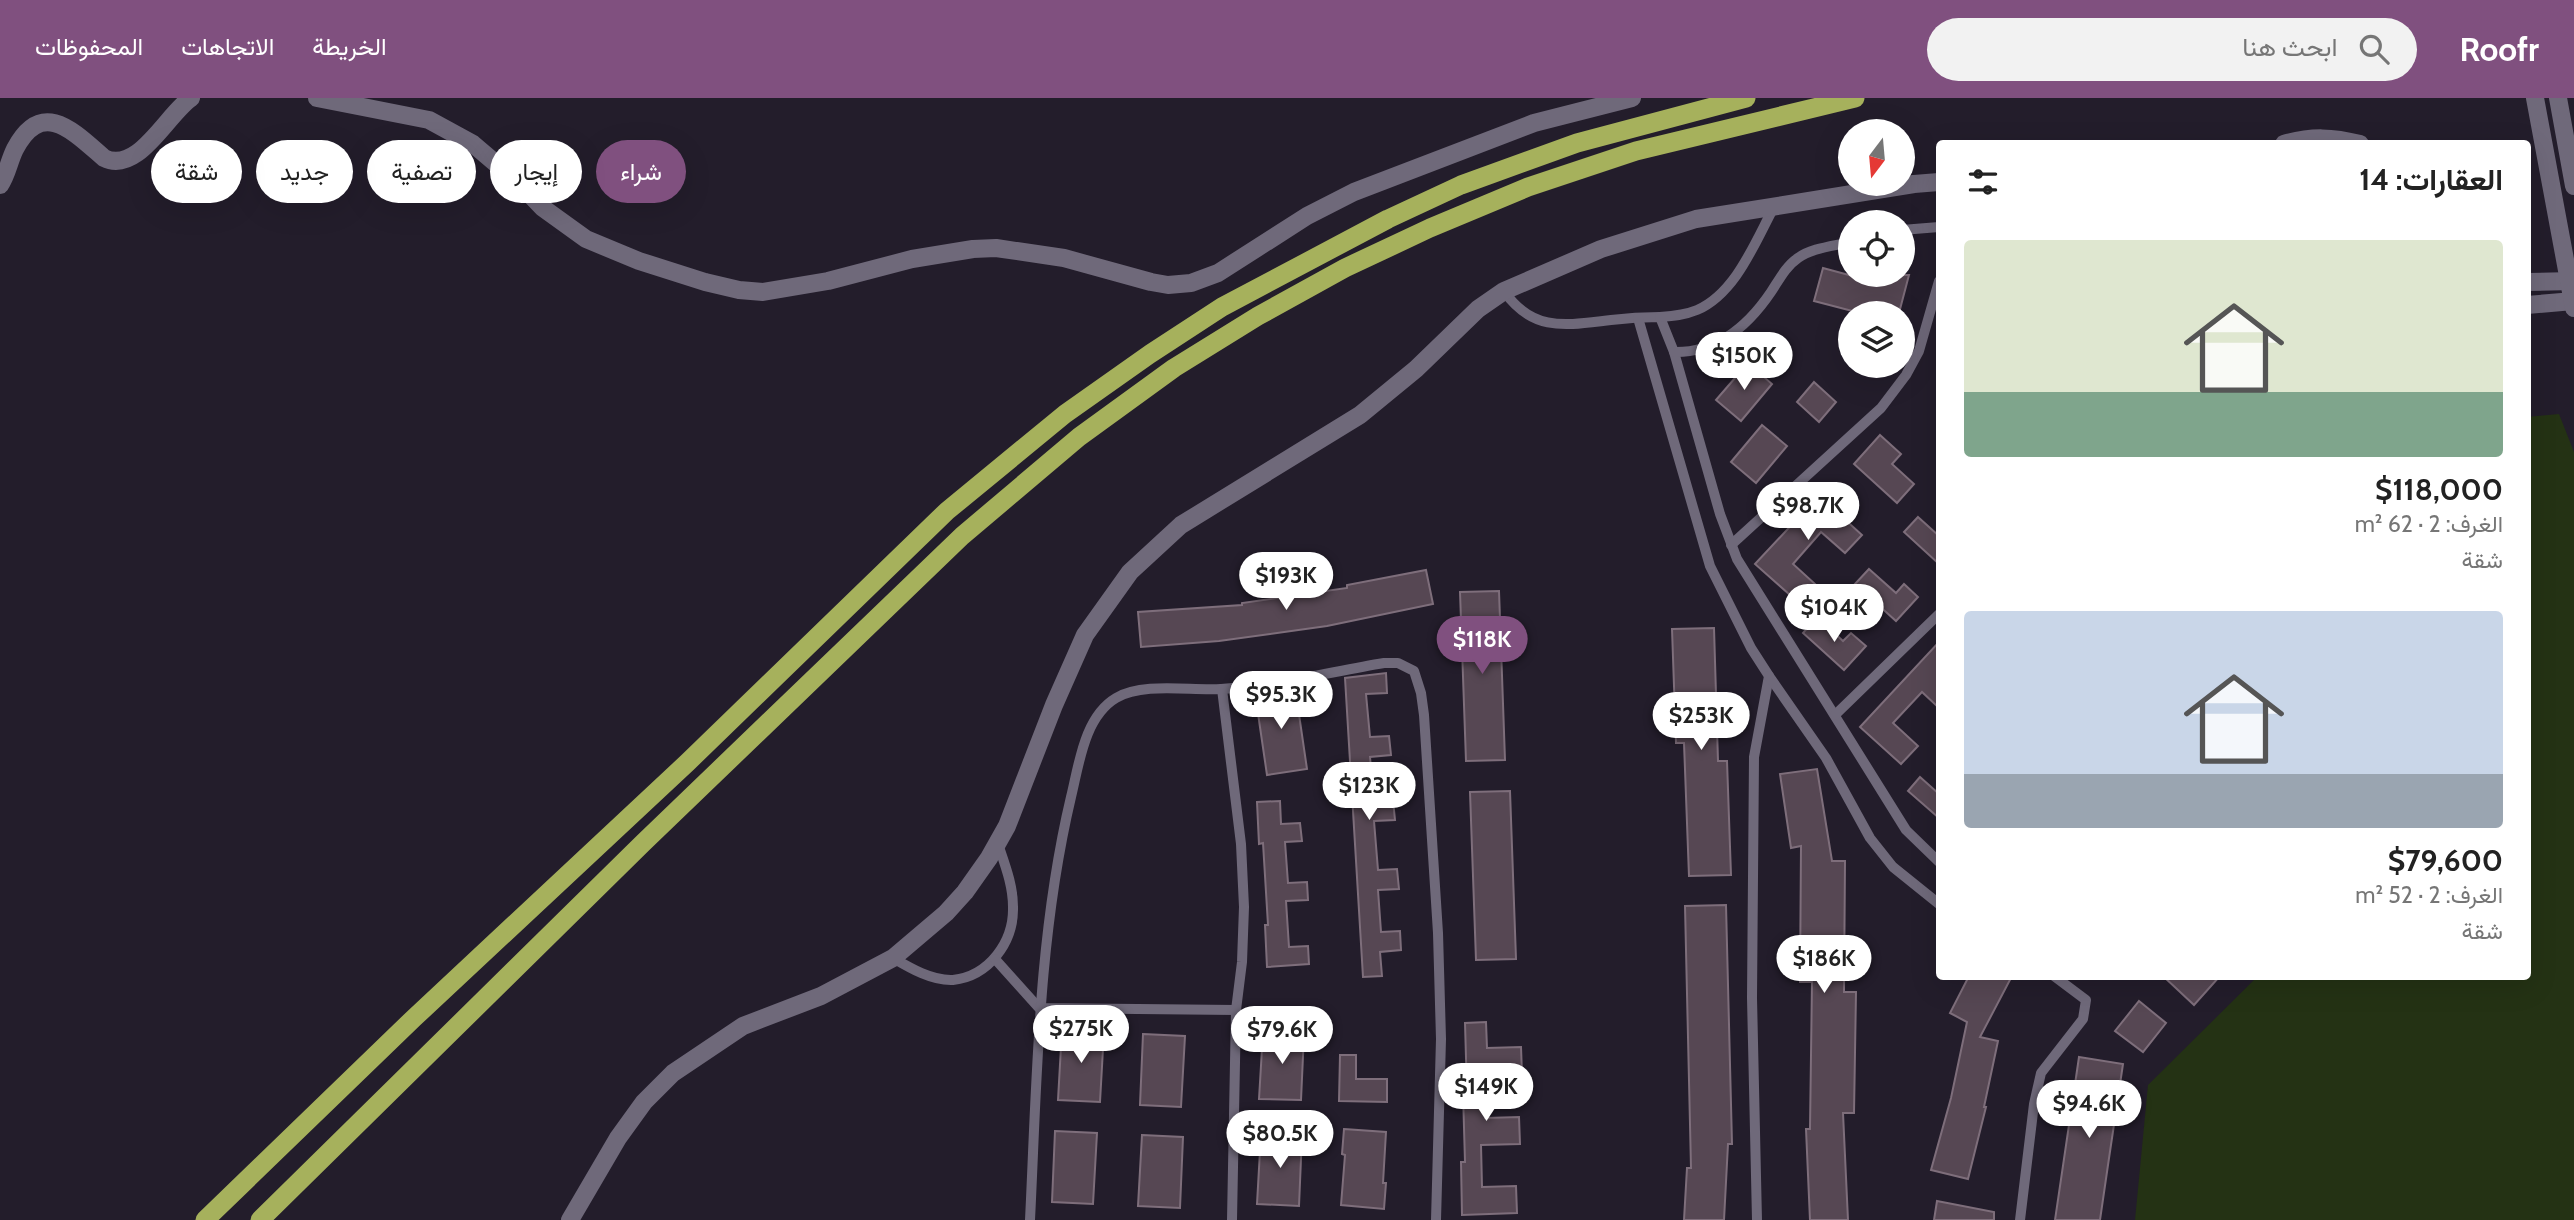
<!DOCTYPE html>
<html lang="ar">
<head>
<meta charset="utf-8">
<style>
  :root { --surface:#fff; --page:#f2f2f2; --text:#222; --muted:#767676; --accent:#80507f }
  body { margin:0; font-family:Cabin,Vazirmatn,sans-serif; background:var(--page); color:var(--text); direction:rtl; height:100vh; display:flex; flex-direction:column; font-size:26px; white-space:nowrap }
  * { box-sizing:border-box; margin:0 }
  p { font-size:23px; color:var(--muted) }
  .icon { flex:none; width:38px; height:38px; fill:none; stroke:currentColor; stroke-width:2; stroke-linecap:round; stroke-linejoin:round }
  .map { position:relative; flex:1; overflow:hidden; direction:ltr }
  .sheet { position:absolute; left:1936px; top:42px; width:595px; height:840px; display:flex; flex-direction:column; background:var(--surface); border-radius:7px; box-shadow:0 7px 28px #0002; direction:rtl }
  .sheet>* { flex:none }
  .top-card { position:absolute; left:21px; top:42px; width:665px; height:63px; direction:rtl; display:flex; gap:14px }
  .needle { width:46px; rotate:196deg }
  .controls { position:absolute; left:1838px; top:21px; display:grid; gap:14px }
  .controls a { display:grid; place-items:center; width:77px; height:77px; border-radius:50%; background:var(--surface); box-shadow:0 7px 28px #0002; font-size:35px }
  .price { position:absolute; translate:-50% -60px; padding:0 16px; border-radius:24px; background:#fff; color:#222; font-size:23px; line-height:46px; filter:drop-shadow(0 2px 4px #0008) }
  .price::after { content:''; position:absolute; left:50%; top:42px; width:21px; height:16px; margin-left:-10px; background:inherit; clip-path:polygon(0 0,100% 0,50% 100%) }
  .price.selected { background:var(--accent); color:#fff }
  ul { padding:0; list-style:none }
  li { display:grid; align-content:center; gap:14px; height:371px; padding:0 28px }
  li span { display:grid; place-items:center; height:217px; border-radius:7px; color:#555 }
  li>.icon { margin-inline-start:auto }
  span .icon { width:126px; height:126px; fill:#fffc; stroke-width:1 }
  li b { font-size:30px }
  h2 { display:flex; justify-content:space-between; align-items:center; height:84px; padding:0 28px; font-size:30px }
  .tag { padding:0 24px; border-radius:32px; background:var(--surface); box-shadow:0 7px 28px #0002; font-size:24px; line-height:63px }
  .tag.selected { background:var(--accent); color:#fff }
  header { display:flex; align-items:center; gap:42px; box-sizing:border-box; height:98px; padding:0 35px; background:var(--accent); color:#fff }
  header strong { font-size:33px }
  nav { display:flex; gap:38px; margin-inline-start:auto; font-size:24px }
  .search { width:490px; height:63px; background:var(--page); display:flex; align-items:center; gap:18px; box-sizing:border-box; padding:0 24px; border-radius:38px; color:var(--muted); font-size:26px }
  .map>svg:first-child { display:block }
  .green { fill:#243214 }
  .building { fill:#564753; stroke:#7e6e7b; stroke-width:2 }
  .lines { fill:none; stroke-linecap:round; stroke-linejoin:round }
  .service { stroke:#6f697a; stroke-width:10 }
  .minor { stroke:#6f697a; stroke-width:18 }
  .tertiary { stroke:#6f697a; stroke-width:18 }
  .trunk { stroke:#a6b15c; stroke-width:19 }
</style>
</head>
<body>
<header>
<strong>Roofr</strong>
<div class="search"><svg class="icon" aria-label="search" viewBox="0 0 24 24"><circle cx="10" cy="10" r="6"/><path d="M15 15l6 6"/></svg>ابحث هنا</div>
<nav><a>الخريطة</a><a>الاتجاهات</a><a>المحفوظات</a></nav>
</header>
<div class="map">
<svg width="2574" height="1122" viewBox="0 0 2574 1122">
  <rect width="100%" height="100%" fill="#231d2b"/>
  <path class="green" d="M 2559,316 L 2574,354 L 2574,1122 L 2135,1122 L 2148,987 L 2257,879 L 2527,878 L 2527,319 Z"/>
  <g class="building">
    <path d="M 1823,170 L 1871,183 L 1872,177 L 1909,177 L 1899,215 L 1860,215 L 1814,203 Z"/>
    <path d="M 1748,265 L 1772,286 L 1741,323 L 1716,302 Z"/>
    <path d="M 1814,284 L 1836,304 L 1819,324 L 1797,304 Z"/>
    <path d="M 1762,327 L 1787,348 L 1756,385 L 1731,364 Z"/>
    <path d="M 1880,337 L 1901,356 L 1892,366 L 1914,386 L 1897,405 L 1854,366 Z"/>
    <path d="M 1829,387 L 1850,406 L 1840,417 L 1862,437 L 1845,455 L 1821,434 L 1793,466 L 1815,486 L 1798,504 L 1755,466 Z"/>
    <path d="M 1918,419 L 1939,438 L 1939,466 L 1904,434 Z"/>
    <path d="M 1869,471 L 1896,495 L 1904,486 L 1918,499 L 1896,523 L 1855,486 Z"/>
    <path d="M 1426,472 L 1433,506 L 1327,528 L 1219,543 L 1141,549 L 1138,514 L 1242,507 L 1242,505 L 1347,490 L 1347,487 Z"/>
    <path d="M 1499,493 L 1505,662 L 1466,663 L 1460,494 Z"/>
    <path d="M 1817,519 L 1843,543 L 1851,535 L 1866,548 L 1844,572 L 1803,535 Z"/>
    <path d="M 1714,530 L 1718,663 L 1727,663 L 1731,777 L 1689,778 L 1684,645 L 1676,645 L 1672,531 Z"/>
    <path d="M 1939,544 L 1939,610 L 1922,594 L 1893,625 L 1918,648 L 1901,666 L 1860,629 Z"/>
    <path d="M 1386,575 L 1387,595 L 1366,596 L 1370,639 L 1389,638 L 1391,657 L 1370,659 L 1374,704 L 1393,702 L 1395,722 L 1374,723 L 1378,772 L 1397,771 L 1399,791 L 1378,792 L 1381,834 L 1400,833 L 1401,852 L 1380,854 L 1382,878 L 1363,879 L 1345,580 Z"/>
    <path d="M 1295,589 L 1307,671 L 1267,677 L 1255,595 Z"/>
    <path d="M 1817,671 L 1832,763 L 1845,763 L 1844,894 L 1856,894 L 1854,1015 L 1843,1015 L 1848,1122 L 1810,1122 L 1806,1031 L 1810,1031 L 1812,884 L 1800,884 L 1801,748 L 1791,750 L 1780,676 Z"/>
    <path d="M 1920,679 L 1939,696 L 1939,720 L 1908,693 Z"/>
    <path d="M 1510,693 L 1516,861 L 1476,862 L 1470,694 Z"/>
    <path d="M 1280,703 L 1281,726 L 1300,725 L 1302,743 L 1285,744 L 1288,785 L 1307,784 L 1308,802 L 1286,803 L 1289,849 L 1308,848 L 1309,866 L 1267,869 L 1265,827 L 1268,827 L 1263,745 L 1259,746 L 1257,704 Z"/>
    <path d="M 1726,807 L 1732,1046 L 1728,1046 L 1724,1122 L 1684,1122 L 1687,1070 L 1691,1070 L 1685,808 Z"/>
    <path d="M 1969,878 L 2012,878 L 1980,939 L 1998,943 L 1984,1009 L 1986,1009 L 1968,1081 L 1931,1072 L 1951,1000 L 1967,924 L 1950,915 Z"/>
    <path d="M 2163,878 L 2220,878 L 2194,907 Z"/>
    <path d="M 2139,903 L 2166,925 L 2143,954 L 2115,933 Z"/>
    <path d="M 1486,924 L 1487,950 L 1521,949 L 1522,976 L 1484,977 L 1485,1020 L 1519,1019 L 1520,1046 L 1481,1047 L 1482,1089 L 1516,1088 L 1517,1115 L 1462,1117 L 1461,1064 L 1465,1064 L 1463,995 L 1467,995 L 1465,925 Z"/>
    <path d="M 1062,931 L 1104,933 L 1100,1004 L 1058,1002 Z"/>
    <path d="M 1263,934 L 1304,936 L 1301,1002 L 1259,1001 Z"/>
    <path d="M 1143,936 L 1185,938 L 1181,1009 L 1140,1007 Z"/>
    <path d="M 1340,957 L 1356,957 L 1356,981 L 1387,981 L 1387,1004 L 1339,1003 Z"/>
    <path d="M 2079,959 L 2123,966 L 2108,1067 L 2100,1122 L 2055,1122 Z"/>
    <path d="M 1344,1031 L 1386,1034 L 1383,1085 L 1386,1085 L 1384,1111 L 1341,1107 L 1345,1057 L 1342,1056 Z"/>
    <path d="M 1055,1033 L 1097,1035 L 1093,1106 L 1052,1104 Z"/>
    <path d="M 1261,1035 L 1302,1037 L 1299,1108 L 1257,1106 Z"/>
    <path d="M 1142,1037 L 1183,1039 L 1180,1110 L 1138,1108 Z"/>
    <path d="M 1937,1103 L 1994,1114 L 1994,1122 L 1934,1122 Z"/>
  </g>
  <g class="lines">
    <g class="service">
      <path d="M 1902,132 L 1939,129"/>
      <path d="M 1504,193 C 1533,235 1567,227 1611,222 C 1627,220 1644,219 1660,219 L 1674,254 L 1720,416 L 1737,461 L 1906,732 L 1939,764"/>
      <path d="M 1660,219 C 1673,218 1685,217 1697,212 C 1736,195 1755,144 1774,109"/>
      <path d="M 1638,220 L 1710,468 L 1751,550 L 1769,578 L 1754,659 L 1752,900 L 1757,1122"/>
      <path d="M 1674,254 C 1717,255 1748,228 1771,194 C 1779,182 1786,168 1798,160 C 1811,150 1834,148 1850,144"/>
      <path d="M 1731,447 L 1881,310 L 1906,277 L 1919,253 L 1939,183"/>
      <path d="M 1769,578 L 1826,660 L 1870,740 L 1893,769 L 1939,806"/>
      <path d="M 1222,591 L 1241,746 L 1244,809 L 1242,864 L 1236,912 L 1232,1122"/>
      <path d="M 1835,617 L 1939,516"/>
      <path d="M 893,860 C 910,870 932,883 953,882 C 989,878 1014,844 1013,809 C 1013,787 1005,767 998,746"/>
      <path d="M 995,861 L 1039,910 L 1236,912"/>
      <path d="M 1030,1122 C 1037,980 1038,838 1071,699 C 1079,667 1084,619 1116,600 C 1143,584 1190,593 1221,591 C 1275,588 1330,574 1384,565 L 1398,565 L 1414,573 L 1421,595 L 1424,617 L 1438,835 L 1441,941 L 1436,1122"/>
      <path d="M 2020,1122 L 2034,1006 L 2041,975 L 2083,921 L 2086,902 L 2054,878"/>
    </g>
    <g class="minor">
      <path d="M 317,0 L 429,22 L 473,46 L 520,86 L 543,110 L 586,141 L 639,163 L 705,184 L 739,192 L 763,194 L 828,183 L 912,161 L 973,151 L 996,150 L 1064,160 L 1151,184 L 1168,187 L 1191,185 L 1218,175 L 1307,118 L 1354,94 L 1534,25 L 1632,0"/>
      <path d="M 2284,46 C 2311,38 2333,39 2360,46"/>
      <path d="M 0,87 C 7,77 9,63 15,51 C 42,0 73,33 104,60 C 138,77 167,16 191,0"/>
      <path d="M 2527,184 L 2574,183"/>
      <path d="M 2527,207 L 2574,203"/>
      <path d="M 570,1122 L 618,1040 L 644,1004 L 673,975 L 743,928 L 821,898 L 893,860 L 946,815 L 965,794 L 989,760 L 1007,728 L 1054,607 L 1085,537 L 1130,474 L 1181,427 L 1360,317 L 1416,271 L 1478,211 L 1504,193 L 1601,151 L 1696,121 L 1914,86 L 1939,84"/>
    </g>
    <g class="tertiary">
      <path d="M 2535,0 L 2574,210"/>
      <path d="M 2558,0 L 2574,88"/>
    </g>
    <g class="trunk">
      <path d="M 205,1122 L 414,920 L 688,664 L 947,413 L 1065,316 L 1150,256 L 1222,209 L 1388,121 L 1461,87 L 1577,45 L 1746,0"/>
      <path d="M 260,1122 L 643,745 L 962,438 L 1079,339 L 1174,270 L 1258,218 L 1345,170 L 1430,130 L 1528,89 L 1636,53 L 1855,0"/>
    </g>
  </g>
</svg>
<div class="controls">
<a><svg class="needle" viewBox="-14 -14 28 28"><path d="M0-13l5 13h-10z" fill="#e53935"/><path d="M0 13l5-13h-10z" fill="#767676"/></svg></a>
<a><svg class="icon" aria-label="locate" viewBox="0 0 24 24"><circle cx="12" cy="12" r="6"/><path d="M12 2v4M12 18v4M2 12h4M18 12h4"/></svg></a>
<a><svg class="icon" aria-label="layers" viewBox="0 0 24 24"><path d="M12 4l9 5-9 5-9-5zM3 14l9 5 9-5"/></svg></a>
</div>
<b class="price" style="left:1744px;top:294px">$150K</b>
<b class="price" style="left:1808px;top:444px">$98.7K</b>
<b class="price" style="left:1286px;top:514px">$193K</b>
<b class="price" style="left:1834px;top:546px">$104K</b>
<b class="price selected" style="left:1482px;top:578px">$118K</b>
<b class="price" style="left:1281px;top:633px">$95.3K</b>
<b class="price" style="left:1701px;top:654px">$253K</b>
<b class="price" style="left:1369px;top:724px">$123K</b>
<b class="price" style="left:1824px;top:897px">$186K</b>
<b class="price" style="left:1081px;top:967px">$275K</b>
<b class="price" style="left:1282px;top:968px">$79.6K</b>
<b class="price" style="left:1486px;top:1025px">$149K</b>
<b class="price" style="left:2089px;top:1042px">$94.6K</b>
<b class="price" style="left:1280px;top:1072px">$80.5K</b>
<div class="top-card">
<a class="tag selected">شراء</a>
<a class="tag">إيجار</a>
<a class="tag">تصفية</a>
<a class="tag">جديد</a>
<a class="tag">شقة</a>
</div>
<section class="sheet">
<h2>العقارات: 14<svg class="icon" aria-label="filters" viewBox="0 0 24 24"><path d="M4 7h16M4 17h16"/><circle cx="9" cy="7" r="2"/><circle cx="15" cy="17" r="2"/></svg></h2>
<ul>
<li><span style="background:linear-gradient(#dfe7d0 70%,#7fa58c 0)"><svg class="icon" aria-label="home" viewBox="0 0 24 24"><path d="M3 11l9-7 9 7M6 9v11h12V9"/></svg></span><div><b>$118,000</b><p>الغرف: 2 · 62 m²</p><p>شقة</p></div></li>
<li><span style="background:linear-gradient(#c9d6e8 75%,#9aa5b1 0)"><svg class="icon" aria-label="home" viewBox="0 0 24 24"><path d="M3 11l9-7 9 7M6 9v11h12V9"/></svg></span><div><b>$79,600</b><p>الغرف: 2 · 52 m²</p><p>شقة</p></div></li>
</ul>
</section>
</div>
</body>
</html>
